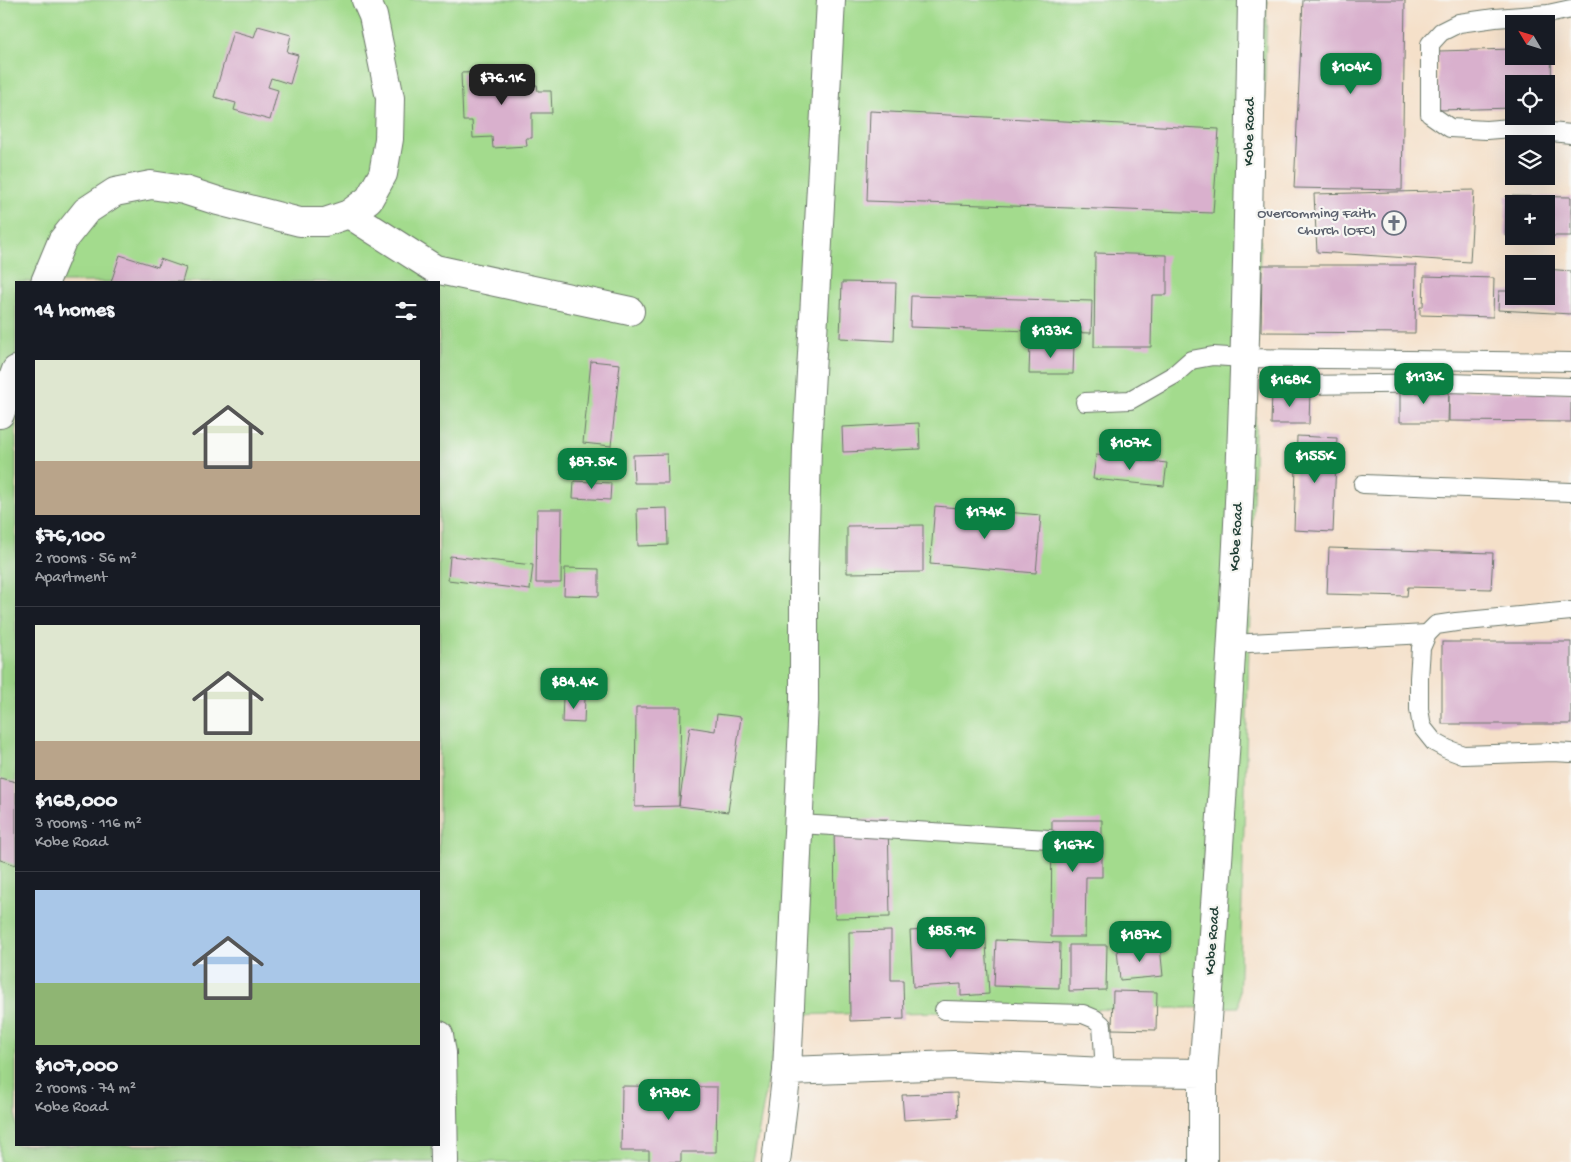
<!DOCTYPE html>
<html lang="en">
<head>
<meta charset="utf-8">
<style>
  :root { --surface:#171b24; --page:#20242c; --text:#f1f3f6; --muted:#9ea1a6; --line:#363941; --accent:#0b8043 }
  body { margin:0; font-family:"Gochi Hand",sans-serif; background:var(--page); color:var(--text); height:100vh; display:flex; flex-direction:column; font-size:19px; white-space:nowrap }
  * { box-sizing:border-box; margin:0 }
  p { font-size:16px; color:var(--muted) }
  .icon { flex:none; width:28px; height:28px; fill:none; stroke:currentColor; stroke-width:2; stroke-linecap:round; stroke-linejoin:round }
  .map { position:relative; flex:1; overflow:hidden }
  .panel { position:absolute; left:15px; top:281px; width:425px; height:865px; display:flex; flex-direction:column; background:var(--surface); border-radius:0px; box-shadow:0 5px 20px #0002 }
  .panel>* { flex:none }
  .needle { width:32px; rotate:308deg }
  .fabs { position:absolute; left:1505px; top:15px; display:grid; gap:10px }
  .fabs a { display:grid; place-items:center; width:50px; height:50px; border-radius:0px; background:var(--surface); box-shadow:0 5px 20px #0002; font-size:25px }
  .price { position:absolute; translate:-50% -42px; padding:0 11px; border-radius:10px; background:var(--accent); color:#fff; font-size:16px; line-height:32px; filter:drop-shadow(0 1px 2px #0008) }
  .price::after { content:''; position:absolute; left:50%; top:30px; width:15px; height:11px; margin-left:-8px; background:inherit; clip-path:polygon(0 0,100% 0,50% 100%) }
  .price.on { background:#222; color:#fff }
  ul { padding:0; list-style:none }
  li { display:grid; align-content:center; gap:10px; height:265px; padding:0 20px }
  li+li { border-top:1px solid var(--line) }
  li span { display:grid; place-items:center; height:155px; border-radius:0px; color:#555 }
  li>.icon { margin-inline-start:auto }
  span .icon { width:90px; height:90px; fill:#fffc; stroke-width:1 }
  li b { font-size:21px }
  h2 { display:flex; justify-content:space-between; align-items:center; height:60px; padding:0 20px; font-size:21px }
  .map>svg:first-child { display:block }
  .green { fill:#a3db8d; stroke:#618c60; fill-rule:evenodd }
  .building { fill:#d9b0cd }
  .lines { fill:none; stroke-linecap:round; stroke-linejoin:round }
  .service-casing { stroke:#6a7668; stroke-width:20 }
  .minor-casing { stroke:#6a7668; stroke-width:30 }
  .service { stroke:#fff; stroke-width:18 }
  .minor { stroke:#fff; stroke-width:28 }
  .labels { text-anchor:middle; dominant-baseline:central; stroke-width:4.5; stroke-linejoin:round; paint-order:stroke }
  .street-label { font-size:15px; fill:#1f3d34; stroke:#f6f6f2 }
  .worship-label { font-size:15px; fill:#5b616d; stroke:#f6f6f2; text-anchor:end }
</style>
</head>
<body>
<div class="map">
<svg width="1571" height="1162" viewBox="0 0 1571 1162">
  <rect width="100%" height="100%" fill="#f6f6f2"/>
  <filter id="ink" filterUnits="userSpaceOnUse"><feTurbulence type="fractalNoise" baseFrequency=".02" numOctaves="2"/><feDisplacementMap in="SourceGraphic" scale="10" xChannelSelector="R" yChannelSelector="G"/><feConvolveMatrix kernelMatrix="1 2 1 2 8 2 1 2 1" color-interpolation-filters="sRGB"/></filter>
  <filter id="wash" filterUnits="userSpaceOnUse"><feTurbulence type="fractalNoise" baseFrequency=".0096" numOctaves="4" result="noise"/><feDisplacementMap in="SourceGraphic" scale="20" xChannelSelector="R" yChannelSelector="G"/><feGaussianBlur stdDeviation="1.12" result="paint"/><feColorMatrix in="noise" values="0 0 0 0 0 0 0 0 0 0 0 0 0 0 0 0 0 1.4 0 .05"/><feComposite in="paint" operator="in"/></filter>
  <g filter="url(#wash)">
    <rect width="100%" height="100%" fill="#f5e0c9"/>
    <path class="green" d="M 0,0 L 1267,0 L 1239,1007 L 780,1015 L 753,1162 L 0,1162 ZM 16,282 L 439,282 L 439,1145 L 16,1145 Z"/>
    <g id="blocks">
      <g class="building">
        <path d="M 1303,0 L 1405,0 L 1402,190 L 1294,188 Z"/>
        <path d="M 258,26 L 291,35 L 287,52 L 298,55 L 290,84 L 271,78 L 268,87 L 278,90 L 270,120 L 234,110 L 236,103 L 214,97 L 233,31 L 254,37 Z"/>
        <path d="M 1551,47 L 1552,107 L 1546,107 L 1546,84 L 1514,84 L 1514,108 L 1439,110 L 1438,51 L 1514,49 L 1514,56 L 1546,56 L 1546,48 Z"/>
        <path d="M 512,71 L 513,76 L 529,75 L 529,85 L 537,85 L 538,91 L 551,91 L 552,113 L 532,113 L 532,138 L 526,138 L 527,146 L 493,148 L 492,137 L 473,138 L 472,121 L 463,121 L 461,73 Z"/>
        <path d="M 870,111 L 1219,129 L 1213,213 L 867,201 Z"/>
        <path d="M 1474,190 L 1470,262 L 1317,252 L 1314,194 Z"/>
        <path d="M 1506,196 L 1571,197 L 1571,236 L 1546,236 L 1546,204 L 1514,204 L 1514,236 L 1505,236 Z"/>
        <path d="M 1095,253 L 1167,255 L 1167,295 L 1152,295 L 1151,347 L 1094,347 Z"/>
        <path d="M 120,255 L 158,267 L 160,259 L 186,268 L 182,282 L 111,282 Z"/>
        <path d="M 1262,265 L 1416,265 L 1415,333 L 1261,332 Z"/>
        <path d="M 1546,269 L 1571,271 L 1571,314 L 1498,310 L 1499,291 L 1514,291 L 1514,296 L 1546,296 Z"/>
        <path d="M 1424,276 L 1494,278 L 1493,317 L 1420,315 L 1420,307 L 1423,307 Z"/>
        <path d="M 842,282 L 896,283 L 894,341 L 840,338 Z"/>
        <path d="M 911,296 L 1092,301 L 1091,333 L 910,327 Z"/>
        <path d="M 1030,343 L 1074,344 L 1073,374 L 1029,374 Z"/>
        <path d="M 591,361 L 620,364 L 611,446 L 583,443 Z"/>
        <path d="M 1400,389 L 1449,389 L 1448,422 L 1400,422 Z"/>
        <path d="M 1272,391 L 1310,391 L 1309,424 L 1271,424 Z"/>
        <path d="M 1449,391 L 1571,392 L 1571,422 L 1449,421 Z"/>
        <path d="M 919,423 L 920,449 L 843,452 L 842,427 Z"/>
        <path d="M 1297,436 L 1337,438 L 1333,532 L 1294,530 Z"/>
        <path d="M 585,451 L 611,454 L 608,476 L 582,473 Z"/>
        <path d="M 667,454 L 668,483 L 634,483 L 633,455 Z"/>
        <path d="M 1096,455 L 1167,463 L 1164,486 L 1093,479 Z"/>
        <path d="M 574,481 L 611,483 L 610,500 L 573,498 Z"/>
        <path d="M 935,506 L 1041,515 L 1036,573 L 930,564 Z"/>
        <path d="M 667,508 L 668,545 L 638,546 L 637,509 Z"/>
        <path d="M 537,509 L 562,509 L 561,583 L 536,583 Z"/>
        <path d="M 923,525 L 923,572 L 847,573 L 847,526 Z"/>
        <path d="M 1329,548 L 1493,553 L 1491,589 L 1408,587 L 1407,596 L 1327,594 Z"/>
        <path d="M 450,556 L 533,565 L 530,590 L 448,580 Z"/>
        <path d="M 565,568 L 599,569 L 599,596 L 564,595 Z"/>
        <rect x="1442" y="642" width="129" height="82"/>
        <path d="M 563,697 L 585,698 L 584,723 L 562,722 Z"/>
        <path d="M 636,707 L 681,707 L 679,806 L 635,807 Z"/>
        <path d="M 717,714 L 741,717 L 728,812 L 679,806 L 690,727 L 715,731 Z"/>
        <path d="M 0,778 L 16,782 L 16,865 L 0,860 Z"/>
        <path d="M 888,819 L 890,917 L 835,918 L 834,820 Z"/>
        <path d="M 1052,820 L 1102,820 L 1102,877 L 1086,877 L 1085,937 L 1051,937 Z"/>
        <path d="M 985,926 L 989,994 L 961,996 L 961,984 L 913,987 L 910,931 Z"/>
        <path d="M 891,931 L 891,980 L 903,980 L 904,1019 L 850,1021 L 849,932 Z"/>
        <path d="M 996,940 L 1060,943 L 1059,988 L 994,986 Z"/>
        <path d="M 1069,945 L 1107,945 L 1106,990 L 1069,991 Z"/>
        <path d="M 1160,946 L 1163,976 L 1120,980 L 1117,950 Z"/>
        <path d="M 1113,991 L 1157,992 L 1156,1030 L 1112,1029 Z"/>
        <path d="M 622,1086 L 717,1087 L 716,1152 L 681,1152 L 681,1162 L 649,1162 L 649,1151 L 621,1151 Z"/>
        <path d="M 957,1093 L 958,1117 L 904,1120 L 902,1095 Z"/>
      </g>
    </g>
  </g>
  <g filter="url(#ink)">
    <use href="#blocks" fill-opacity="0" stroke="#6a7668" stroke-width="1"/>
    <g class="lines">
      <g class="service-casing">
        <g id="service">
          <path d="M 1571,9 L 1548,14 L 1495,18 L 1459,23 L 1441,32 L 1430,44 L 1430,114 L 1450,128 L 1486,130 L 1511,128 L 1571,134"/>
          <path d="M 1302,385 L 1450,383 L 1571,387"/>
          <path d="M 1085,402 L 1130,400 L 1174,375 L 1191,360 L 1213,356 L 1244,358 L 1571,362"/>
          <path d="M 1363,484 L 1571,492"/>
          <path d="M 1571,611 L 1456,622 L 1436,625 L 1427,634 L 1421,648 L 1419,678 L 1419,709 L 1422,727 L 1434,742 L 1447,749 L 1463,755 L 1553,752 L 1571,753"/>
          <path d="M 1231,644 L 1427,634"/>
          <path d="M 799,824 L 1049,839"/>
          <path d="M 944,1010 L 1083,1014 L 1095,1019 L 1102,1025 L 1105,1072"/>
        </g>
      </g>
      <g class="minor-casing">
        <g id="minor">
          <path d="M 349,214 L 435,269 L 630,311"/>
          <path d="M 45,282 L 62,241 L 86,211 L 115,192 L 151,185 L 184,190 L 218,201 L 300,222 L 325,222 L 349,214 L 369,199 L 383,174 L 389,139 L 390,98 L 373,16 L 366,0"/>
          <path d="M 0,414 L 16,370"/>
          <path d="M 439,1035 L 442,1053 L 444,1162"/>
          <path d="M 787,1071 L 804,702 L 804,570 L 807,447 L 831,0"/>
          <path d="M 1203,1073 C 1216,897 1228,721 1237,545 C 1246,364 1249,182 1252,0"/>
          <path d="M 776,1162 L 787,1071 L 955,1065 L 1105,1072 L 1203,1073 L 1203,1162"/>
        </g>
      </g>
      <use href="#service" class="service"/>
      <use href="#minor" class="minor"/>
    </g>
  </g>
  <defs>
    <g id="church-ring" transform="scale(1.25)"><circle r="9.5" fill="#f6f6f2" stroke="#6b7280" stroke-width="1.5"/><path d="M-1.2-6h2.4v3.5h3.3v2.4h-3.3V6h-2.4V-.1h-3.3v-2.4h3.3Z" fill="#6b7280"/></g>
  </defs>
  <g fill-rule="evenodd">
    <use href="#church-ring" x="1394" y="223"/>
  </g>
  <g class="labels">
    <g class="street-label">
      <text transform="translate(1250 132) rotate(-89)">Kobe Road</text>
      <text transform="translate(1237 537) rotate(-87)">Kobe Road</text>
      <text transform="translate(1213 941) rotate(-86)">Kobe Road</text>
    </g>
    <g class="worship-label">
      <text x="1376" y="214">Overcomming Faith<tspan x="1376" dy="17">Church (OFC)</tspan></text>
    </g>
  </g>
</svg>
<div class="fabs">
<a><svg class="needle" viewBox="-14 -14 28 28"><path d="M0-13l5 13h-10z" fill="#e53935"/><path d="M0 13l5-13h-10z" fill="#9ea1a6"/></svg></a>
<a><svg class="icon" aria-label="locate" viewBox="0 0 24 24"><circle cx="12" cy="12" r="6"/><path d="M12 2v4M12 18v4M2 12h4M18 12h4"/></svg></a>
<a><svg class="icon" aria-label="layers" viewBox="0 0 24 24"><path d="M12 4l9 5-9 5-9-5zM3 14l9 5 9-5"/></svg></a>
<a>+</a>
<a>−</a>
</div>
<b class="price" style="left:1351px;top:95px">$104K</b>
<b class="price on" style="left:502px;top:106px">$76.1K</b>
<b class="price" style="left:1051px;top:359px">$133K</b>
<b class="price" style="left:1424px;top:405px">$113K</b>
<b class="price" style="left:1290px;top:408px">$168K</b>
<b class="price" style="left:1130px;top:471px">$107K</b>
<b class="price" style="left:1315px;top:484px">$155K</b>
<b class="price" style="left:592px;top:490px">$87.5K</b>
<b class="price" style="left:985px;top:540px">$174K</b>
<b class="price" style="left:574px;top:710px">$84.4K</b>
<b class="price" style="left:1073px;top:873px">$167K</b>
<b class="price" style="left:951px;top:959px">$85.9K</b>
<b class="price" style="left:1140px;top:963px">$187K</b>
<b class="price" style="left:669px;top:1121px">$178K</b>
<section class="panel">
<h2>14 homes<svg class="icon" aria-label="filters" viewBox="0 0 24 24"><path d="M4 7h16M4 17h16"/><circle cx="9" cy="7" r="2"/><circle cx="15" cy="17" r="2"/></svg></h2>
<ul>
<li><span style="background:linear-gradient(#dfe7d0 65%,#b9a48a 0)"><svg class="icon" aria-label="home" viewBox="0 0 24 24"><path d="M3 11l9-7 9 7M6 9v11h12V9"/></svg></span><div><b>$76,100</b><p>2 rooms · 56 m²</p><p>Apartment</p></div></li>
<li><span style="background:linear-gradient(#dfe7d0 75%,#b9a48a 0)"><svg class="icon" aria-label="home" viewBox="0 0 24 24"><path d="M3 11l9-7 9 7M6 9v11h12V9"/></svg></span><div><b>$168,000</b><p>3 rooms · 116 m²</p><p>Kobe Road</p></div></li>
<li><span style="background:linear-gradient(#a9c7e8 60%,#8fb573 0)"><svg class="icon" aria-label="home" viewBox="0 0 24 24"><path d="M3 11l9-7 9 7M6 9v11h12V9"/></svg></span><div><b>$107,000</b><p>2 rooms · 74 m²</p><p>Kobe Road</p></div></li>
</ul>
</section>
</div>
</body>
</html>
